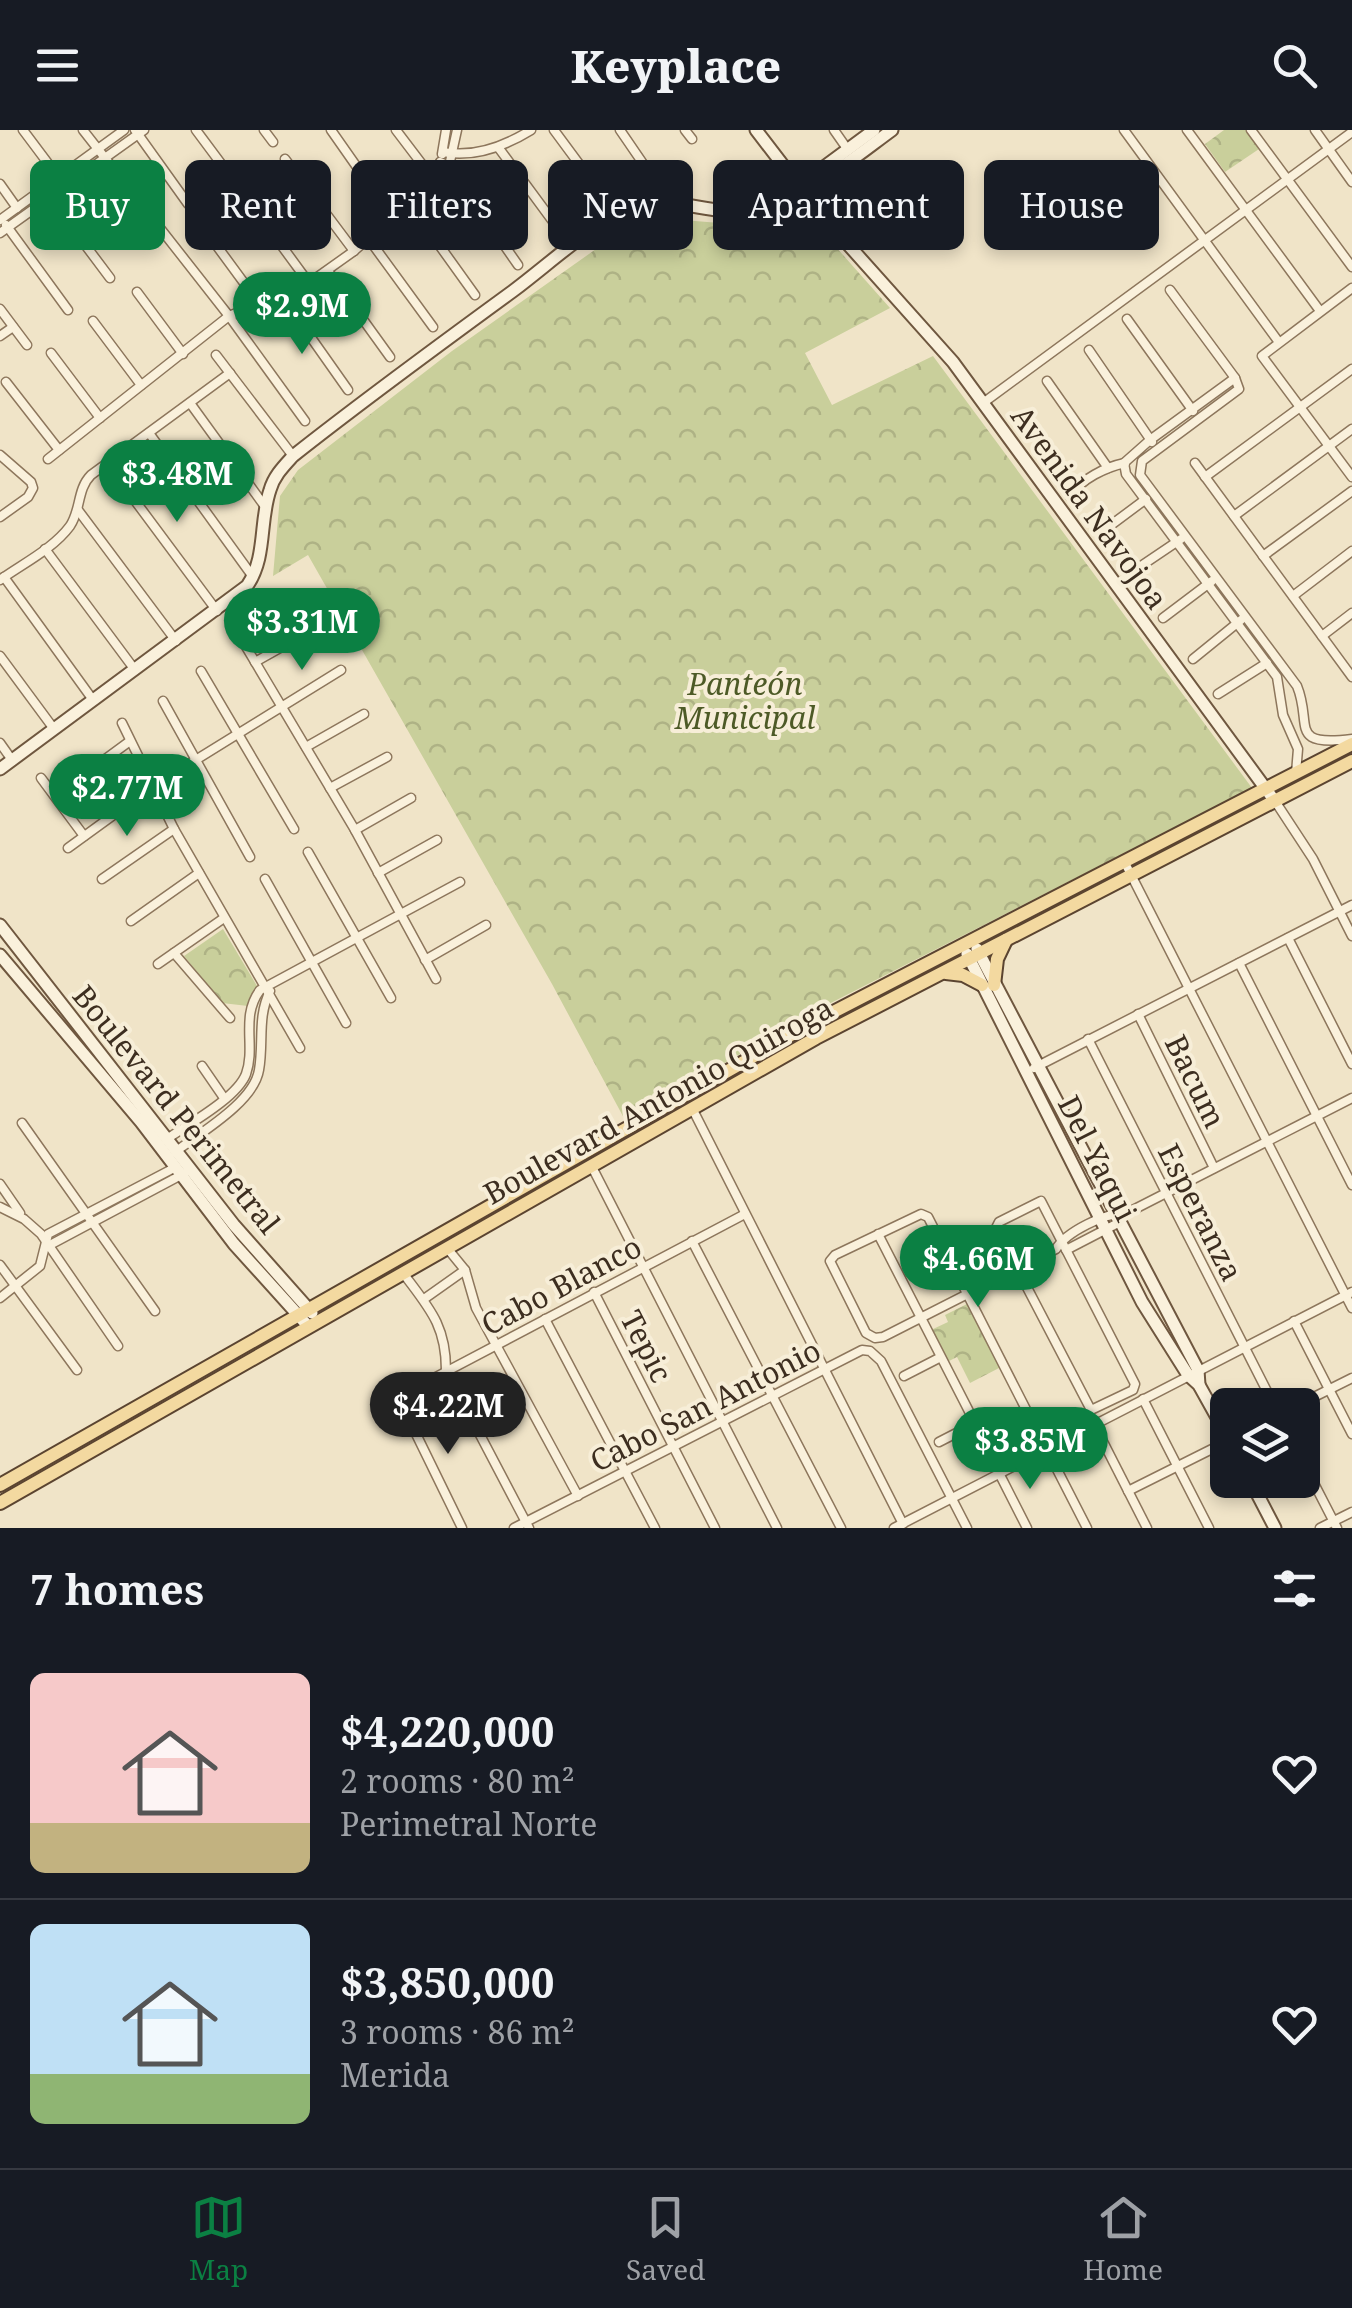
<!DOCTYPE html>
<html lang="en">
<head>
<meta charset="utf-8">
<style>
  :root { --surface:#171b24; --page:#242831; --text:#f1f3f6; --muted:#9ea1a6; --line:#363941; --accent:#0b8043 }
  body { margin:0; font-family:"Noto Serif",serif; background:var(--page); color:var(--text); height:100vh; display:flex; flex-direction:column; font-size:38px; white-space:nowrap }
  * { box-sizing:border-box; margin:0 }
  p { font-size:32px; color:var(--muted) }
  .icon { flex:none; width:55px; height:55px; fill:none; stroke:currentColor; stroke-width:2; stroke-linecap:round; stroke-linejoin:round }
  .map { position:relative; height:1398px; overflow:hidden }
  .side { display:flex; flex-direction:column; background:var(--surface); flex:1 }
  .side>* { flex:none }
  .guide { position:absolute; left:30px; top:30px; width:1292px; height:90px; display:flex; gap:20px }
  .fabs { position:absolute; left:1210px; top:1258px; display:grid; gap:20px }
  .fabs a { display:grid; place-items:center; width:110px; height:110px; border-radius:15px; background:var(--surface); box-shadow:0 5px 15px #0003; font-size:50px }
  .price { position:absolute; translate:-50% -85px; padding:0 22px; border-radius:35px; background:var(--accent); color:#fff; font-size:32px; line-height:65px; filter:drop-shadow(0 2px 5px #0008) }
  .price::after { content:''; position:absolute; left:50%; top:60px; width:30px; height:22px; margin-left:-15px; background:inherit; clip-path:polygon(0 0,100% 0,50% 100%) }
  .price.selected { background:#222; color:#fff }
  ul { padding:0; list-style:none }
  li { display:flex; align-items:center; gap:30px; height:250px; padding:0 30px }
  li+li { border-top:2px solid var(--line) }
  li span { display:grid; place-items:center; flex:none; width:280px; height:200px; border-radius:15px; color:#555 }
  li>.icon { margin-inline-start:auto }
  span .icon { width:120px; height:120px; fill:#fffc; stroke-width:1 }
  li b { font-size:42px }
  h2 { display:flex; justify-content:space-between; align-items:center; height:120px; padding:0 30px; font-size:42px }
  .pill { padding:0 35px; border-radius:15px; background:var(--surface); box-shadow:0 5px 15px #0003; font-size:35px; line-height:90px }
  .pill.selected { background:var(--accent); color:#fff }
  header { display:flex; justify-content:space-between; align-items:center; height:130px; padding:0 30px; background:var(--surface); font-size:45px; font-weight:800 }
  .dock { display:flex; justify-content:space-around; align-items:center; height:140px; border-top:2px solid var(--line); background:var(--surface); font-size:28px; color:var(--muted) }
  .dock a { display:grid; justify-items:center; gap:5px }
  .dock .selected { color:var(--accent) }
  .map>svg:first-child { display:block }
  .forest { fill:url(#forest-crowns) }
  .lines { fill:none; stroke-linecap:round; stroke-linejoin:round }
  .street-casing { stroke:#8d765c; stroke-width:11 }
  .secondary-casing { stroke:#6f573f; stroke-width:15 }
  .primary-casing { stroke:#5b4430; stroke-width:16 }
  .street { stroke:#faf1dc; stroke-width:8 }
  .secondary { stroke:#faf1dc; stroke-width:11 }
  .primary { stroke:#f3d9a0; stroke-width:12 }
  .labels { text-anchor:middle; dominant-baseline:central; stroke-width:8; stroke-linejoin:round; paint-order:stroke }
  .street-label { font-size:30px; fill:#3d2e20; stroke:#f7eed8 }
  .park-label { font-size:30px; font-style:italic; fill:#4d5a26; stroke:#f7eed8 }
</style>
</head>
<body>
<header><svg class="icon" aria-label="menu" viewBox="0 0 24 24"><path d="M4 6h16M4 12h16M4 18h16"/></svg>Keyplace<svg class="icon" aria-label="search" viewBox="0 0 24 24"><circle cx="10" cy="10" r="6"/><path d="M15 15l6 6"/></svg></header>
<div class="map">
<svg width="1352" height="1398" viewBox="0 0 1352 1398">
  <defs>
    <pattern id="forest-crowns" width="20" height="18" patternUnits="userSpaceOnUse" patternTransform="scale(2.5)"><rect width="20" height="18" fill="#c9cf9b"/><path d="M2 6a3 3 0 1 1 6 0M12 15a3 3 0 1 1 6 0" fill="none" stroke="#aeb285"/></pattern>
  </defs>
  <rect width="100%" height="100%" fill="#f0e4c8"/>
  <g class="forest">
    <path d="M 1224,0 L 1246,0 L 1259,19 L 1225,42 L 1205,14 Z"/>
    <path d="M 795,85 L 812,90 L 890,178 L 805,223 L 832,275 L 933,226 L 1252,658 L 817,880 L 625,990 L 552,854 L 308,425 L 273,446 L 280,366 L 298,340 L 452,221 L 620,102 L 658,88 L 732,94 Z"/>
    <path d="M 223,799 L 257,856 L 248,876 L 222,873 L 184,826 Z"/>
    <path d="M 967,1174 L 1001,1237 L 970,1253 L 957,1227 L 947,1232 L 931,1200 L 948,1192 L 945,1185 Z"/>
  </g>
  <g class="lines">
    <g class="street-casing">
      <g id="street">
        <path d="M 23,0 L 59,48"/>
        <path d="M 83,0 L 229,186 L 305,291"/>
        <path d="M 135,0 L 188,74"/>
        <path d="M 196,0 L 228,43"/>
        <path d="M 264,0 L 273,12"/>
        <path d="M 331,0 L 392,87"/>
        <path d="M 396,0 L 434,50"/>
        <path d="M 554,0 L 605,69"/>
        <path d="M 620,0 L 644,35"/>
        <path d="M 685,0 L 692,9"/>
        <path d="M 834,0 L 848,20"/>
        <path d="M 1124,0 L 1278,211"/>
        <path d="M 1187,0 L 1320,181"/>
        <path d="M 1251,0 L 1352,137"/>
        <path d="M 1315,0 L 1352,52"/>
        <path d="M 498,17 L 560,101"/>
        <path d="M 443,22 C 474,28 505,16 531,0"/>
        <path d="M 442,24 L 446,0"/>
        <path d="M 285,29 L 354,121"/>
        <path d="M 440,32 L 449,36 L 518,135"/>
        <path d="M 0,54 L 17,78"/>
        <path d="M 243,63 L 309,153"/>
        <path d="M 47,64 L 110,148"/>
        <path d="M 409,73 L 475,165"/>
        <path d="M 0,90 L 124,0"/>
        <path d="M 200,93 L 258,172"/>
        <path d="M 6,95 L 68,180"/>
        <path d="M 0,103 L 144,0"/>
        <path d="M 368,108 L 433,197"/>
        <path d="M 130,109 L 153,91"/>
        <path d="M 328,141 L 390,227"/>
        <path d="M 1352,158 L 1262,226 L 1352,347"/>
        <path d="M 1170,160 L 1235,248"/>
        <path d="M 137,162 L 183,224"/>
        <path d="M 281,165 L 348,260"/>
        <path d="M 0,179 L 27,215"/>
        <path d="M 1127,189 L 1193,281"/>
        <path d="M 93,191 L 141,255"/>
        <path d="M 0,206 L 13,197"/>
        <path d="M 1089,220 L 1152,312"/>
        <path d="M 51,223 L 100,288"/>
        <path d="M 216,225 L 293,326"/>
        <path d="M 1047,251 L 1108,338"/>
        <path d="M 6,252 L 59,320"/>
        <path d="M 190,273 L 266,378"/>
        <path d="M 983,273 L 1352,2"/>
        <path d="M 149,303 L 253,447"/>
        <path d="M 0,325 L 31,352 L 33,358 L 28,367 L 0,387"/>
        <path d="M 48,329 L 229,186 L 309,153 L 354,121 L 449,36 L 457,0"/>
        <path d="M 107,333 L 217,481"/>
        <path d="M 1195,333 L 1352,547"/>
        <path d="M 1205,347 L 1352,239"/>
        <path d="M 1070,366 C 1081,349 1106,337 1125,333"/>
        <path d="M 78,380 L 176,511"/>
        <path d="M 1234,386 L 1352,299"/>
        <path d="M 1101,406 L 1107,398 L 1146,369"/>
        <path d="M 45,419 L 135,540"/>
        <path d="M 1263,426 L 1352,361"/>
        <path d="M 4,447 L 93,570"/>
        <path d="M 1132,448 L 1138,438 L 1181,409"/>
        <path d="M 0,450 C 22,434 53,419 70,396 C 81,380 77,359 91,345 L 230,243"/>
        <path d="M 1293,466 L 1352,421"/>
        <path d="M 1163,488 L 1212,451"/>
        <path d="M 1322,506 L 1352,483"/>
        <path d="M 242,510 L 355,700 L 436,849"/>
        <path d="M 0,526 L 54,599"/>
        <path d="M 1193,529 L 1241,490"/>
        <path d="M 255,532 L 312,500"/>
        <path d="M 201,541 L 294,699"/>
        <path d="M 1218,564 L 1267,533"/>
        <path d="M 163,571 L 250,727"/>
        <path d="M 122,593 L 174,699 L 300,918"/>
        <path d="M 0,613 L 12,630"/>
        <path d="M 306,617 L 364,584"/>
        <path d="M 1296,643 L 1298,619 L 1283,585 L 1277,547 L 1126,344 L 1124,333 L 1150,310 L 1235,248 L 1239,259 L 1142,331 L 1140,345 L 1297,556 C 1313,595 1287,617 1352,609"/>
        <path d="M 41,648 L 84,706"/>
        <path d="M 330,658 L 387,627"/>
        <path d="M 55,666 L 130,611"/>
        <path d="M 1275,671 L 1313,729 L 1352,806"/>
        <path d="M 355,700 L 411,668"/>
        <path d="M 68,718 L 152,657 L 341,540"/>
        <path d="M 308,722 L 391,868"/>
        <path d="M 1124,731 L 1352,1178"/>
        <path d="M 378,743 L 437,710"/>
        <path d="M 102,749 L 174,699"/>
        <path d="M 265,749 L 346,893"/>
        <path d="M 131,791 L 199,743"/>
        <path d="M 1288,808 L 1352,934"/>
        <path d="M 174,823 L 230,888"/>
        <path d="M 425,830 L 486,795"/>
        <path d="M 1239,833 L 1352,1055"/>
        <path d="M 158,834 L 224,788"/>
        <path d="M 1138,884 L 1214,1038"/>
        <path d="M 1088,909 L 1274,1275"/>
        <path d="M 202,936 L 224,968"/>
        <path d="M 1034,938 L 1352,775"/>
        <path d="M 692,978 L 903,1394"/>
        <path d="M 22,993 L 155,1181"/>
        <path d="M 167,1009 C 187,995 237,968 246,944 C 256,916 240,887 260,860 L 460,752"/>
        <path d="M 175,1022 C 200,1003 254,972 259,940 C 264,912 257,887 270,861"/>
        <path d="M 591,1035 L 777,1398"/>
        <path d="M 0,1054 L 20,1083"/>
        <path d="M 1041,1071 L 1135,1254 L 1133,1260 L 1091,1280 L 996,1098 L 999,1092 Z"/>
        <path d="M 0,1077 L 24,1089 L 41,1104 L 118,1216"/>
        <path d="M 878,1104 L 994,1330 L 1034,1309 L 1037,1301 L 928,1087 L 921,1084 L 835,1125 L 830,1131 L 866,1203 L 875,1208 L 883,1207 L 1056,1119 C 1066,1102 1106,1082 1125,1084"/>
        <path d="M 692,1111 L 841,1398"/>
        <path d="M 48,1116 L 185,1043"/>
        <path d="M 447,1118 L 465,1140 L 476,1178 L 578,1366"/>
        <path d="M 1066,1120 L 1120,1092 L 1125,1084 L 1352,968"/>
        <path d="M 0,1135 L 77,1240"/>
        <path d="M 403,1143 C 429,1178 446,1195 446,1240 L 529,1398"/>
        <path d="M 594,1162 L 715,1398"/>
        <path d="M 0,1168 L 40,1136 L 48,1104 L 176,1037"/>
        <path d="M 424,1169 L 465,1140"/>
        <path d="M 545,1189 L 655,1398"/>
        <path d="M 1294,1191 L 1352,1304"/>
        <path d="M 904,1246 L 939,1228"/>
        <path d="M 1143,1269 L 1209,1398"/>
        <path d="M 1298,1275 L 1352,1248"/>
        <path d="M 1094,1294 L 1147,1398"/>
        <path d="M 939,1312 L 974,1294"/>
        <path d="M 1046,1318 L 1087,1398"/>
        <path d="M 1302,1330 L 1337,1398"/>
        <path d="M 999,1343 L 1027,1398"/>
        <path d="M 1128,1361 L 1228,1311"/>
        <path d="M 462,1398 L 398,1267 L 745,1084"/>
        <path d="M 514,1398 L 862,1220 L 870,1221 L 881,1231 L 967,1398"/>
        <path d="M 894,1398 L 1352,1162"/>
        <path d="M 1320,1398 L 1352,1382"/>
      </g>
    </g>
    <g class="secondary-casing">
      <g id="secondary">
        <path d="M 756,0 L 819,82 L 953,232 L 1274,670"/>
        <path d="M 801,54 L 874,0"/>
        <path d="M 775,77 L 819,82 L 829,47"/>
        <path d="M 748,80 L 772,57 L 778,31"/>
        <path d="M 0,639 L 247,456 C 267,427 259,392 270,360 C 274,346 283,337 293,326 C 365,269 439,215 513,161 C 549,134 585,100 625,80 C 665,61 705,85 746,81 C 797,76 851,30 892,0"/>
        <path d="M 0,795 L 234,1095 L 312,1183"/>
        <path d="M 977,819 L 1198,1240 L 1199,1255"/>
        <path d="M 967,824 L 1142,1172 L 1188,1245 L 1199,1255 L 1228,1307"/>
        <path d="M 0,825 L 141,992 L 234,1114 L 308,1196"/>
        <path d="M 1250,1350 L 1275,1398"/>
      </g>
    </g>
    <g class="primary-casing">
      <g id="primary">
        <path d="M 946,843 L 963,845 L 982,855"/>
        <path d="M 994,855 L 997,829 L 1006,810"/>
        <path d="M 0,1355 L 812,893 L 1352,614"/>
        <path d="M 0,1373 L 816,908 L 1352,631"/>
      </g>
    </g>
    <use href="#street" class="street"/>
    <use href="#secondary" class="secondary"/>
    <use href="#primary" class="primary"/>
  </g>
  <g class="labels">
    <g class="street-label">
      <text transform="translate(1090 377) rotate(54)">Avenida Navojoa</text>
      <text transform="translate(1196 951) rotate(64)">Bacum</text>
      <text transform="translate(658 970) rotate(-29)">Boulevard Antonio Quiroga</text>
      <text transform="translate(177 979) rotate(51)">Boulevard Perimetral</text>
      <text transform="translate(1098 1028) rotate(63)">Del Yaqui</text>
      <text transform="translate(1201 1082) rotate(63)">Esperanza</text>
      <text transform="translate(561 1155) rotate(-28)">Cabo Blanco</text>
      <text transform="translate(647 1216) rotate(63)">Tepic</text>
      <text transform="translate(705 1275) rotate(-27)">Cabo San Antonio</text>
    </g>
    <g class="park-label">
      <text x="745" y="553">Panteón<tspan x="745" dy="34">Municipal</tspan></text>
    </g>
  </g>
</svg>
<div class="fabs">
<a><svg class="icon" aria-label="layers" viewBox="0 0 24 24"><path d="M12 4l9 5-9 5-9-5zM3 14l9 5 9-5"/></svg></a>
</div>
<b class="price" style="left:302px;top:227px">$2.9M</b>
<b class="price" style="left:177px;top:395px">$3.48M</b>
<b class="price" style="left:302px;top:543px">$3.31M</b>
<b class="price" style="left:127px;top:709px">$2.77M</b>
<b class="price" style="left:978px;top:1180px">$4.66M</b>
<b class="price selected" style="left:448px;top:1327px">$4.22M</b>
<b class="price" style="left:1030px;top:1362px">$3.85M</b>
<div class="guide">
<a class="pill selected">Buy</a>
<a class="pill">Rent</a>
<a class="pill">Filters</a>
<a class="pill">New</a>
<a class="pill">Apartment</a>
<a class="pill">House</a>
</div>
</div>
<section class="side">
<h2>7 homes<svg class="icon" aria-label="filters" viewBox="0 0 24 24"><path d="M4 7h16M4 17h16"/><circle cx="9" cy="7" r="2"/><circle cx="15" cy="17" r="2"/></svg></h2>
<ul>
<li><span style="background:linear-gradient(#f6c9c9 75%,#c2b280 0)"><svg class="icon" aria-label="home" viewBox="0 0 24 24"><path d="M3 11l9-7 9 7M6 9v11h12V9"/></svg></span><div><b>$4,220,000</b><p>2 rooms · 80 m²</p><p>Perimetral Norte</p></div><svg class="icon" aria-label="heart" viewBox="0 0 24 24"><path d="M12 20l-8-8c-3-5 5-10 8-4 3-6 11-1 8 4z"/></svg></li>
<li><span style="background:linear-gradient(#bfe0f5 75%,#8fb573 0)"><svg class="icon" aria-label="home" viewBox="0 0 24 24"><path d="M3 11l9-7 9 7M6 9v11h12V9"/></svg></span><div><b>$3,850,000</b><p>3 rooms · 86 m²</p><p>Merida</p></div><svg class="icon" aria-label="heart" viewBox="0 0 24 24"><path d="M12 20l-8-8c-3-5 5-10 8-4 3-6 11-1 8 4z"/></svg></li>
</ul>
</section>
<nav class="dock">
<a class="selected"><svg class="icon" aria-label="map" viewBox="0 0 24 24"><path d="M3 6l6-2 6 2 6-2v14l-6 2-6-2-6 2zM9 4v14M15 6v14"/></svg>Map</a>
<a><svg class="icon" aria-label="saved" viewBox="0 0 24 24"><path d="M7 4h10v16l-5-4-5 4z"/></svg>Saved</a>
<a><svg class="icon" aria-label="home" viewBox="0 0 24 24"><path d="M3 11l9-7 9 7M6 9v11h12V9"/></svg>Home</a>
</nav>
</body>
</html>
